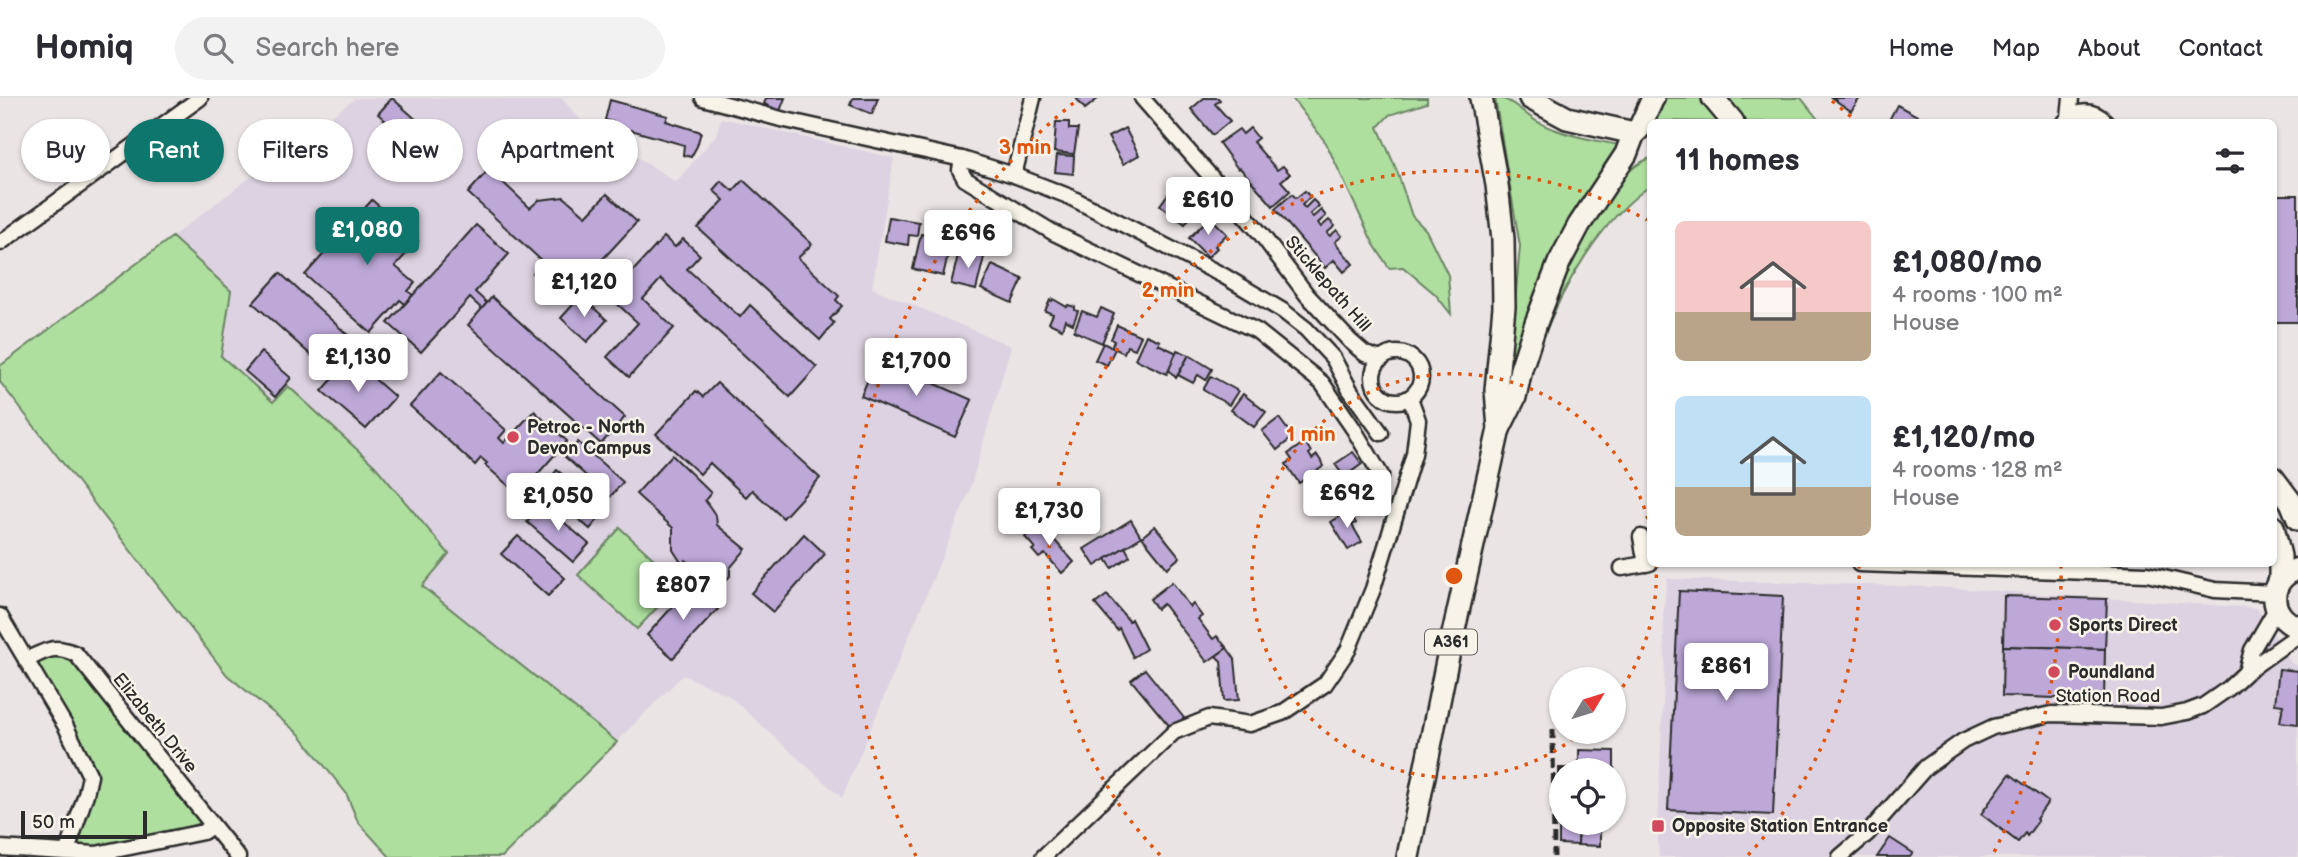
<!DOCTYPE html>
<html lang="en">
<head>
<meta charset="utf-8">
<style>
  :root { --surface:#fff; --page:#f2f2f3; --text:#2b2b33; --muted:#7c7c81; --line:#e1e1e2; --accent:#0f766e }
  body { margin:0; font-family:"Balsamiq Sans",sans-serif; background:var(--page); color:var(--text); height:100vh; display:flex; flex-direction:column; font-size:26px; white-space:nowrap }
  * { box-sizing:border-box; margin:0 }
  p { font-size:23px; color:var(--muted) }
  .icon { flex:none; width:38px; height:38px; fill:none; stroke:currentColor; stroke-width:2; stroke-linecap:round; stroke-linejoin:round }
  .map { position:relative; flex:1; overflow:hidden }
  .sheet { position:absolute; left:1647px; top:21px; width:630px; height:448px; display:flex; flex-direction:column; background:var(--surface); border-radius:10px; box-shadow:0 2px 5px #0004 }
  .sheet>* { flex:none }
  .guide { position:absolute; left:21px; top:21px; width:665px; height:63px; display:flex; gap:14px }
  .needle { width:46px; rotate:52deg }
  .controls { position:absolute; left:1549px; top:569px; display:grid; gap:14px }
  .controls a { display:grid; place-items:center; width:77px; height:77px; border-radius:50%; background:var(--surface); box-shadow:0 2px 5px #0004; font-size:35px }
  .scale { position:absolute; left:21px; bottom:18px; width:126px; box-sizing:border-box; padding-left:7px; border:4px solid #2b2b2b; border-top:0; font-size:19px; line-height:24px; white-space:nowrap; color:#2b2b2b; -webkit-text-stroke:5px #f7f3e8; paint-order:stroke }
  .price { position:absolute; translate:-50% -60px; padding:0 16px; border-radius:7px; background:#fff; color:#222; font-size:23px; line-height:46px; filter:drop-shadow(0 2px 4px #0008) }
  .price::after { content:''; position:absolute; left:50%; top:42px; width:21px; height:16px; margin-left:-10px; background:inherit; clip-path:polygon(0 0,100% 0,50% 100%) }
  .price.on { background:var(--accent); color:#fff }
  ul { padding:0; list-style:none }
  li { display:flex; align-items:center; gap:21px; height:175px; padding:0 28px }
  li span { display:grid; place-items:center; flex:none; width:196px; height:140px; border-radius:10px; color:#555 }
  li>.icon { margin-inline-start:auto }
  span .icon { width:84px; height:84px; fill:#fffc; stroke-width:1 }
  li b { font-size:30px }
  h2 { display:flex; justify-content:space-between; align-items:center; height:84px; padding:0 28px; font-size:30px }
  .tag { padding:0 24px; border-radius:32px; background:var(--surface); box-shadow:0 2px 5px #0004; font-size:24px; line-height:63px }
  .tag.on { background:var(--accent); color:#fff }
  header { display:flex; align-items:center; gap:42px; box-sizing:border-box; height:98px; padding:0 35px; background:var(--surface); border-bottom:2px solid var(--line) }
  header strong { font-size:33px }
  nav { display:flex; gap:38px; margin-inline-start:auto; font-size:24px }
  .search { width:490px; height:63px; background:var(--page); display:flex; align-items:center; gap:18px; box-sizing:border-box; padding:0 24px; border-radius:38px; color:var(--muted); font-size:26px }
  .map>svg:first-child { display:block }
  .built { fill:#ddd2e1 }
  .green { fill:#aedf9f; stroke:#6c8565; stroke-width:2 }
  .building { fill:#bda8d8; stroke:#2b2b2b; stroke-width:2 }
  .lines { fill:none; stroke-linecap:round; stroke-linejoin:round }
  .minor-casing { stroke:#2b2b2b; stroke-width:19 }
  .primary-casing { stroke:#2b2b2b; stroke-width:26 }
  .minor { stroke:#f7f3e8; stroke-width:14 }
  .primary { stroke:#f7f3e8; stroke-width:21 }
  .rail { stroke:#2b2b2b; stroke-width:5; stroke-dasharray:10 5; stroke-linecap:butt }
  .ring { fill:none; stroke:#df570e; stroke-width:3.5; stroke-dasharray:3.5 7 }
  .poi-dot { fill:#d1495b; stroke:#f7f3e8; stroke-width:2.5 }
  .labels { text-anchor:middle; dominant-baseline:central; stroke-width:5; stroke-linejoin:round; paint-order:stroke }
  .shield { fill:#f7f3e8; stroke:#686764; stroke-width:2 }
  .shield-label { font-size:16px; font-weight:bold; fill:#2b2b2b }
  .street-label { font-size:18px; fill:#2b2b2b; stroke:#f7f3e8 }
  .poi-label { font-size:18px; font-weight:bold; fill:#2b2b2b; stroke:#f7f3e8; text-anchor:start }
  .centre { fill:#df570e; stroke:#f7f3e8; stroke-width:3.5 }
  .ring-label { font-size:21px; text-anchor:middle; font-weight:bold; fill:#df570e; stroke:#f7f3e8; stroke-width:5; stroke-linejoin:round; paint-order:stroke }
</style>
</head>
<body>
<header>
<strong>Homiq</strong>
<div class="search"><svg class="icon" aria-label="search" viewBox="0 0 24 24"><circle cx="10" cy="10" r="6"/><path d="M15 15l6 6"/></svg>Search here</div>
<nav><a>Home</a><a>Map</a><a>About</a><a>Contact</a></nav>
</header>
<div class="map">
<svg width="2298" height="759" viewBox="0 0 2298 759">
  <rect width="100%" height="100%" fill="#ebe4e5"/>
  <filter id="ink" filterUnits="userSpaceOnUse"><feTurbulence type="fractalNoise" baseFrequency=".0143" numOctaves="2"/><feDisplacementMap in="SourceGraphic" scale="14" xChannelSelector="R" yChannelSelector="G"/><feConvolveMatrix kernelMatrix="1 2 1 2 8 2 1 2 1" color-interpolation-filters="sRGB"/></filter>
  <g filter="url(#ink)">
    <g class="built">
      <path d="M 356,0 L 561,0 L 582,23 L 676,84 L 716,37 L 721,20 L 894,60 L 872,190 L 1011,248 L 969,394 L 842,700 L 728,597 L 683,577 L 502,759 L 390,759 L 358,724 L 346,695 L 299,636 L 227,577 L 0,284 L 0,268 Z"/>
      <path d="M 1667,481 L 1934,489 L 2257,510 L 2292,566 L 2298,567 L 2298,759 L 1659,759 L 1657,728 L 1665,564 L 1663,517 Z"/>
    </g>
    <g class="green">
      <path d="M 1292,0 L 1427,0 L 1427,5 L 1389,17 L 1378,29 L 1397,73 L 1412,118 L 1426,132 L 1448,177 L 1451,216 L 1435,196 L 1403,169 L 1389,170 L 1373,145 L 1326,45 Z"/>
      <path d="M 1495,0 C 1513,0 1523,16 1538,24 C 1562,37 1593,42 1619,47 L 1567,126 L 1527,217 L 1514,268 L 1510,262 L 1520,148 Z"/>
      <path d="M 1666,0 L 1703,0 L 1721,24 L 1656,23 Z"/>
      <path d="M 1726,0 L 1801,0 L 1820,24 L 1746,24 Z"/>
      <path d="M 1650,60 L 1650,88 C 1602,121 1561,190 1542,244 L 1536,243 C 1557,193 1599,79 1650,60 Z"/>
      <path d="M 172,139 L 231,193 L 221,258 L 273,304 L 288,288 L 375,368 L 449,456 L 422,488 L 617,644 L 502,759 L 390,759 L 358,724 L 346,695 L 299,636 L 227,577 L 0,284 L 0,268 Z"/>
      <path d="M 620,430 L 680,485 L 637,531 L 578,477 Z"/>
      <path d="M 53,557 L 69,560 L 201,726 L 94,750 L 78,746 L 96,682 L 38,565 Z"/>
    </g>
    <g class="building">
      <path d="M 392,0 L 438,41 L 424,57 L 378,16 Z"/>
      <path d="M 766,0 L 785,0 L 780,13 L 764,6 Z"/>
      <path d="M 853,0 L 878,0 L 872,16 L 850,7 Z"/>
      <path d="M 1076,0 L 1099,0 L 1085,11 Z"/>
      <path d="M 1204,0 L 1218,0 L 1220,2 L 1215,6 L 1230,23 L 1213,37 L 1191,11 Z"/>
      <path d="M 1832,0 L 1860,0 L 1851,13 Z"/>
      <path d="M 610,2 L 668,18 L 666,23 L 701,34 L 697,48 L 691,59 L 683,57 L 684,47 L 631,32 L 630,37 L 613,32 L 615,25 L 605,22 Z"/>
      <path d="M 1897,7 L 1923,21 L 1921,24 L 1888,24 Z"/>
      <path d="M 1056,24 L 1069,24 L 1069,31 L 1078,31 L 1074,56 L 1054,54 Z"/>
      <path d="M 1125,30 L 1139,57 L 1123,66 L 1108,39 Z"/>
      <path d="M 1250,30 L 1258,40 L 1253,44 L 1277,72 L 1283,68 L 1290,76 L 1281,83 L 1290,93 L 1273,108 L 1240,70 L 1238,71 L 1219,45 L 1239,31 L 1243,36 Z"/>
      <path d="M 1057,57 L 1074,58 L 1073,76 L 1055,74 Z"/>
      <path d="M 489,71 L 530,110 L 539,102 L 564,99 L 586,118 L 607,96 L 637,124 L 601,163 L 624,183 L 664,139 L 675,149 L 683,141 L 700,157 L 687,171 L 740,219 L 750,207 L 817,269 L 790,299 L 661,181 L 643,201 L 674,230 L 629,279 L 607,259 L 638,225 L 584,175 L 560,201 L 533,175 L 543,164 L 468,95 Z"/>
      <path d="M 743,82 L 812,146 L 798,160 L 839,198 L 836,202 L 842,208 L 830,221 L 834,225 L 820,242 L 698,130 L 724,102 L 713,92 L 721,83 L 733,93 Z"/>
      <path d="M 1171,92 L 1196,111 L 1185,126 L 1160,107 Z"/>
      <path d="M 1305,93 L 1310,99 L 1302,107 L 1305,110 L 1313,102 L 1319,108 L 1310,116 L 1313,119 L 1321,112 L 1326,118 L 1318,125 L 1321,129 L 1329,122 L 1335,128 L 1327,135 L 1330,138 L 1337,132 L 1342,138 L 1335,144 L 1353,166 L 1344,174 L 1334,162 L 1325,170 L 1275,111 L 1292,96 L 1296,100 Z"/>
      <rect x="2273" y="97" width="25" height="127"/>
      <path d="M 372,102 L 418,143 L 395,168 L 415,185 L 408,193 L 413,197 L 405,206 L 400,202 L 371,235 L 305,177 Z"/>
      <path d="M 889,119 L 919,124 L 917,138 L 909,137 L 908,147 L 885,143 Z"/>
      <path d="M 1210,119 L 1227,136 L 1215,148 L 1217,150 L 1208,159 L 1189,140 Z"/>
      <path d="M 476,127 L 509,156 L 475,194 L 487,205 L 482,211 L 470,200 L 421,254 L 388,225 Z"/>
      <path d="M 921,136 L 951,143 L 943,178 L 913,171 Z"/>
      <path d="M 959,153 L 984,159 L 976,192 L 951,186 Z"/>
      <path d="M 992,167 L 1023,181 L 1012,205 L 981,191 Z"/>
      <path d="M 280,175 L 350,239 L 323,268 L 253,205 Z"/>
      <path d="M 581,198 L 607,222 L 587,244 L 561,220 Z"/>
      <path d="M 492,199 L 625,319 L 601,346 L 468,227 Z"/>
      <path d="M 1053,201 L 1067,209 L 1068,207 L 1075,209 L 1075,212 L 1078,213 L 1073,226 L 1065,222 L 1062,231 L 1049,225 L 1053,216 L 1045,213 L 1050,202 L 1052,203 Z"/>
      <path d="M 1101,210 L 1114,216 L 1102,245 L 1074,233 L 1082,213 L 1097,219 Z"/>
      <path d="M 1117,227 L 1141,238 L 1135,251 L 1127,248 L 1124,255 L 1111,249 L 1114,243 L 1111,241 Z"/>
      <path d="M 1146,237 L 1160,243 L 1158,246 L 1177,255 L 1167,276 L 1135,261 Z"/>
      <path d="M 1103,245 L 1115,251 L 1107,267 L 1095,262 Z"/>
      <path d="M 1177,252 L 1189,257 L 1176,280 L 1169,272 Z"/>
      <path d="M 261,254 L 291,280 L 275,299 L 245,273 Z"/>
      <path d="M 1189,257 L 1212,271 L 1206,282 L 1198,277 L 1193,285 L 1178,277 Z"/>
      <path d="M 351,260 L 395,299 L 366,331 L 322,293 Z"/>
      <path d="M 877,260 L 972,302 L 955,339 L 861,298 Z"/>
      <path d="M 441,274 L 506,332 L 499,340 L 504,345 L 534,313 L 567,343 L 519,397 L 485,367 L 487,365 L 481,360 L 475,367 L 410,308 Z"/>
      <path d="M 1211,278 L 1238,293 L 1229,307 L 1203,292 Z"/>
      <path d="M 717,285 L 820,380 L 783,420 L 752,392 L 746,399 L 710,365 L 700,376 L 656,336 L 696,293 L 703,299 Z"/>
      <path d="M 1243,296 L 1266,314 L 1254,329 L 1231,312 Z"/>
      <path d="M 1279,320 L 1293,339 L 1277,352 L 1262,333 Z"/>
      <path d="M 578,344 L 623,384 L 610,399 L 565,359 Z"/>
      <path d="M 1305,344 L 1311,354 L 1309,356 L 1312,361 L 1317,357 L 1324,368 L 1299,385 L 1286,366 L 1292,362 L 1288,356 Z"/>
      <path d="M 1353,354 L 1362,366 L 1344,379 L 1335,366 Z"/>
      <path d="M 672,357 L 711,395 L 705,402 L 716,418 L 717,427 L 746,451 L 730,470 L 730,478 L 724,485 L 712,485 L 686,462 L 682,466 L 673,452 L 673,430 L 636,396 Z"/>
      <path d="M 557,372 L 605,413 L 590,431 L 542,390 Z"/>
      <path d="M 1325,376 L 1332,388 L 1327,390 L 1338,407 L 1325,415 L 1307,387 Z"/>
      <path d="M 1039,398 L 1051,412 L 1036,424 L 1025,410 Z"/>
      <path d="M 543,406 L 589,446 L 573,464 L 527,424 Z"/>
      <path d="M 1349,413 L 1356,425 L 1352,427 L 1362,444 L 1348,452 L 1331,424 Z"/>
      <path d="M 1131,422 L 1141,439 L 1095,468 L 1084,451 Z"/>
      <path d="M 1040,426 L 1074,464 L 1062,475 L 1045,456 L 1039,460 L 1032,452 L 1035,450 L 1025,439 Z"/>
      <path d="M 1155,428 L 1180,459 L 1167,470 L 1142,439 Z"/>
      <path d="M 804,436 L 825,456 L 773,514 L 751,495 Z"/>
      <path d="M 518,438 L 565,480 L 548,498 L 501,456 Z"/>
      <path d="M 1125,449 L 1130,458 L 1112,470 L 1106,461 Z"/>
      <path d="M 1172,484 L 1190,509 L 1193,506 L 1202,518 L 1198,521 L 1213,541 L 1217,538 L 1227,550 L 1207,564 L 1163,506 L 1157,511 L 1150,501 Z"/>
      <path d="M 692,487 L 718,511 L 673,560 L 647,537 Z"/>
      <path d="M 1679,493 L 1783,498 L 1773,717 L 1668,712 Z"/>
      <path d="M 1107,497 L 1129,523 L 1131,521 L 1146,551 L 1133,559 L 1119,530 L 1117,532 L 1095,506 Z"/>
      <path d="M 2004,498 L 2107,501 L 2105,551 L 2003,548 Z"/>
      <path d="M 2003,548 L 2105,551 L 2104,602 L 2002,598 Z"/>
      <path d="M 1227,550 L 1235,561 L 1239,602 L 1224,603 L 1221,563 L 1216,558 Z"/>
      <path d="M 1145,571 L 1184,620 L 1171,630 L 1131,582 Z"/>
      <path d="M 2279,571 L 2298,573 L 2298,626 L 2280,624 L 2283,607 L 2275,606 Z"/>
      <path d="M 1579,652 L 1614,653 L 1614,675 L 1614,672 L 1579,672 Z"/>
      <path d="M 1559,670 L 1579,670 L 1579,672 L 1561,672 L 1561,724 L 1579,724 L 1578,747 L 1559,746 Z"/>
      <path d="M 2010,676 L 2048,704 L 2036,721 L 2038,723 L 2027,738 L 2025,735 L 2018,744 L 1981,716 Z"/>
      <path d="M 1579,724 L 1600,724 L 1600,748 L 1578,747 Z"/>
      <path d="M 1890,740 L 1913,755 L 1910,759 L 1877,759 Z"/>
    </g>
    <g class="lines">
      <g class="minor-casing">
        <g id="minor">
          <path d="M 703,0 L 781,21 L 962,61 L 1014,77 L 1068,98 L 1224,178 L 1283,213 L 1306,231 L 1333,260 L 1350,292 L 1381,335"/>
          <path d="M 1142,0 L 1261,136 L 1307,197 L 1350,243 L 1365,256 L 1381,261"/>
          <path d="M 2069,20 L 2071,0"/>
          <path d="M 2065,24 C 2077,11 2094,11 2106,24"/>
          <path d="M 962,61 L 960,72 L 965,81 L 1054,135 L 1257,233 L 1322,285 L 1353,330 L 1381,377"/>
          <path d="M 1014,77 L 1033,0"/>
          <path d="M 0,145 L 200,0"/>
          <circle cx="1397" cy="279" r="24"/>
          <path d="M 1641,439 L 1646,466"/>
          <path d="M 1859,466 L 2147,476 L 2215,492 L 2274,495"/>
          <path d="M 1622,470 L 1650,465"/>
          <path d="M 0,518 L 66,629 L 90,678 L 86,696 L 67,753"/>
          <path d="M 26,562 C 47,552 54,546 76,556 L 238,759"/>
          <path d="M 2246,574 L 2252,552 L 2276,511"/>
          <path d="M 0,750 L 96,756 L 203,734 L 212,728"/>
          <path d="M 1043,759 L 1174,634 L 1209,620 L 1250,626 L 1282,615 L 1325,586 L 1348,552 L 1373,491 L 1414,356 L 1418,322 L 1410,300"/>
          <path d="M 1840,759 L 1868,735 L 1926,669 L 1963,643 L 1993,629 L 2051,616 L 2161,619 L 2187,614 L 2203,608 L 2229,590 L 2246,574 L 2298,537"/>
        </g>
      </g>
      <g class="primary-casing">
        <g id="primary">
          <path d="M 1481,0 L 1497,87 L 1503,141 L 1504,209 L 1496,292 L 1499,331"/>
          <path d="M 1530,0 L 1567,20 L 1634,35 L 1639,31 L 1653,0"/>
          <path d="M 1713,0 L 1733,24"/>
          <path d="M 2273,380 L 2291,404 L 2298,421"/>
          <path d="M 2273,429 L 2280,458 L 2280,481"/>
          <path d="M 2298,471 C 2267,480 2267,519 2298,529"/>
          <path d="M 1408,759 L 1447,563 L 1499,331 L 1515,299 L 1521,271 L 1536,225 L 1559,165 L 1579,127 L 1626,56 L 1634,35"/>
        </g>
      </g>
      <use href="#minor" class="minor"/>
      <use href="#primary" class="primary"/>
      <path class="rail" d="M 1553,631 L 1554,759"/>
    </g>
  </g>
  <g class="ring">
    <path d="M1582 634A202 202 0 1 1 1650 429M1656 466A202 202 0 0 1 1614 601"/>
    <path d="M1160 757A405 405 0 0 1 1647 122M1859 467A405 405 0 0 1 1748 757"/>
    <path d="M916 758A607 607 0 0 1 1076 3M1832 3A607 607 0 0 1 1856 23M2061 467A607 607 0 0 1 1992 758"/>
  </g>
  <g class="poi-dot">
    <circle cx="513" cy="339" r="7"/>
    <circle cx="2055" cy="527" r="7"/>
    <circle cx="2054" cy="574" r="7"/>
    <rect x="1651" y="721" width="14" height="14" rx="3.5"/>
  </g>
  <g class="labels">
    <rect class="shield" x="1425" y="531.5" width="52" height="25" rx="5"/>
    <g class="shield-label">
      <text x="1451" y="544">A361</text>
    </g>
    <g class="street-label">
      <text transform="translate(1328 186) rotate(49)">Sticklepath Hill</text>
      <text x="2108" y="598">Station Road</text>
      <text transform="translate(155 625) rotate(51)">Elizabeth Drive</text>
    </g>
    <g class="poi-label">
      <text x="527" y="329">Petroc - North<tspan x="527" dy="21">Devon Campus</tspan></text>
      <text x="2069" y="527">Sports Direct</text>
      <text x="2068" y="574">Poundland</text>
      <text x="1672" y="728">Opposite Station Entrance</text>
    </g>
  </g>
  <circle cx="1454" cy="478" r="10" class="centre"/>
  <g class="ring-label">
    <text x="1025" y="56">3 min</text>
    <text x="1168" y="199">2 min</text>
    <text x="1311" y="343">1 min</text>
  </g>
</svg>
<div class="controls">
<a><svg class="needle" viewBox="-14 -14 28 28"><path d="M0-13l5 13h-10z" fill="#e53935"/><path d="M0 13l5-13h-10z" fill="#7c7c81"/></svg></a>
<a><svg class="icon" aria-label="locate" viewBox="0 0 24 24"><circle cx="12" cy="12" r="6"/><path d="M12 2v4M12 18v4M2 12h4M18 12h4"/></svg></a>
</div>
<div class="scale">50 m</div>
<b class="price" style="left:1208px;top:139px">£610</b>
<b class="price on" style="left:367px;top:169px">£1,080</b>
<b class="price" style="left:968px;top:172px">£696</b>
<b class="price" style="left:584px;top:221px">£1,120</b>
<b class="price" style="left:358px;top:296px">£1,130</b>
<b class="price" style="left:916px;top:300px">£1,700</b>
<b class="price" style="left:1347px;top:432px">£692</b>
<b class="price" style="left:558px;top:435px">£1,050</b>
<b class="price" style="left:1049px;top:450px">£1,730</b>
<b class="price" style="left:683px;top:524px">£807</b>
<b class="price" style="left:1726px;top:605px">£861</b>
<div class="guide">
<a class="tag">Buy</a>
<a class="tag on">Rent</a>
<a class="tag">Filters</a>
<a class="tag">New</a>
<a class="tag">Apartment</a>
</div>
<section class="sheet">
<h2>11 homes<svg class="icon" aria-label="filters" viewBox="0 0 24 24"><path d="M4 7h16M4 17h16"/><circle cx="9" cy="7" r="2"/><circle cx="15" cy="17" r="2"/></svg></h2>
<ul>
<li><span style="background:linear-gradient(#f6c9c9 65%,#b9a48a 0)"><svg class="icon" aria-label="home" viewBox="0 0 24 24"><path d="M3 11l9-7 9 7M6 9v11h12V9"/></svg></span><div><b>£1,080/mo</b><p>4 rooms · 100 m²</p><p>House</p></div></li>
<li><span style="background:linear-gradient(#bfe0f5 65%,#b9a48a 0)"><svg class="icon" aria-label="home" viewBox="0 0 24 24"><path d="M3 11l9-7 9 7M6 9v11h12V9"/></svg></span><div><b>£1,120/mo</b><p>4 rooms · 128 m²</p><p>House</p></div></li>
</ul>
</section>
</div>
</body>
</html>
